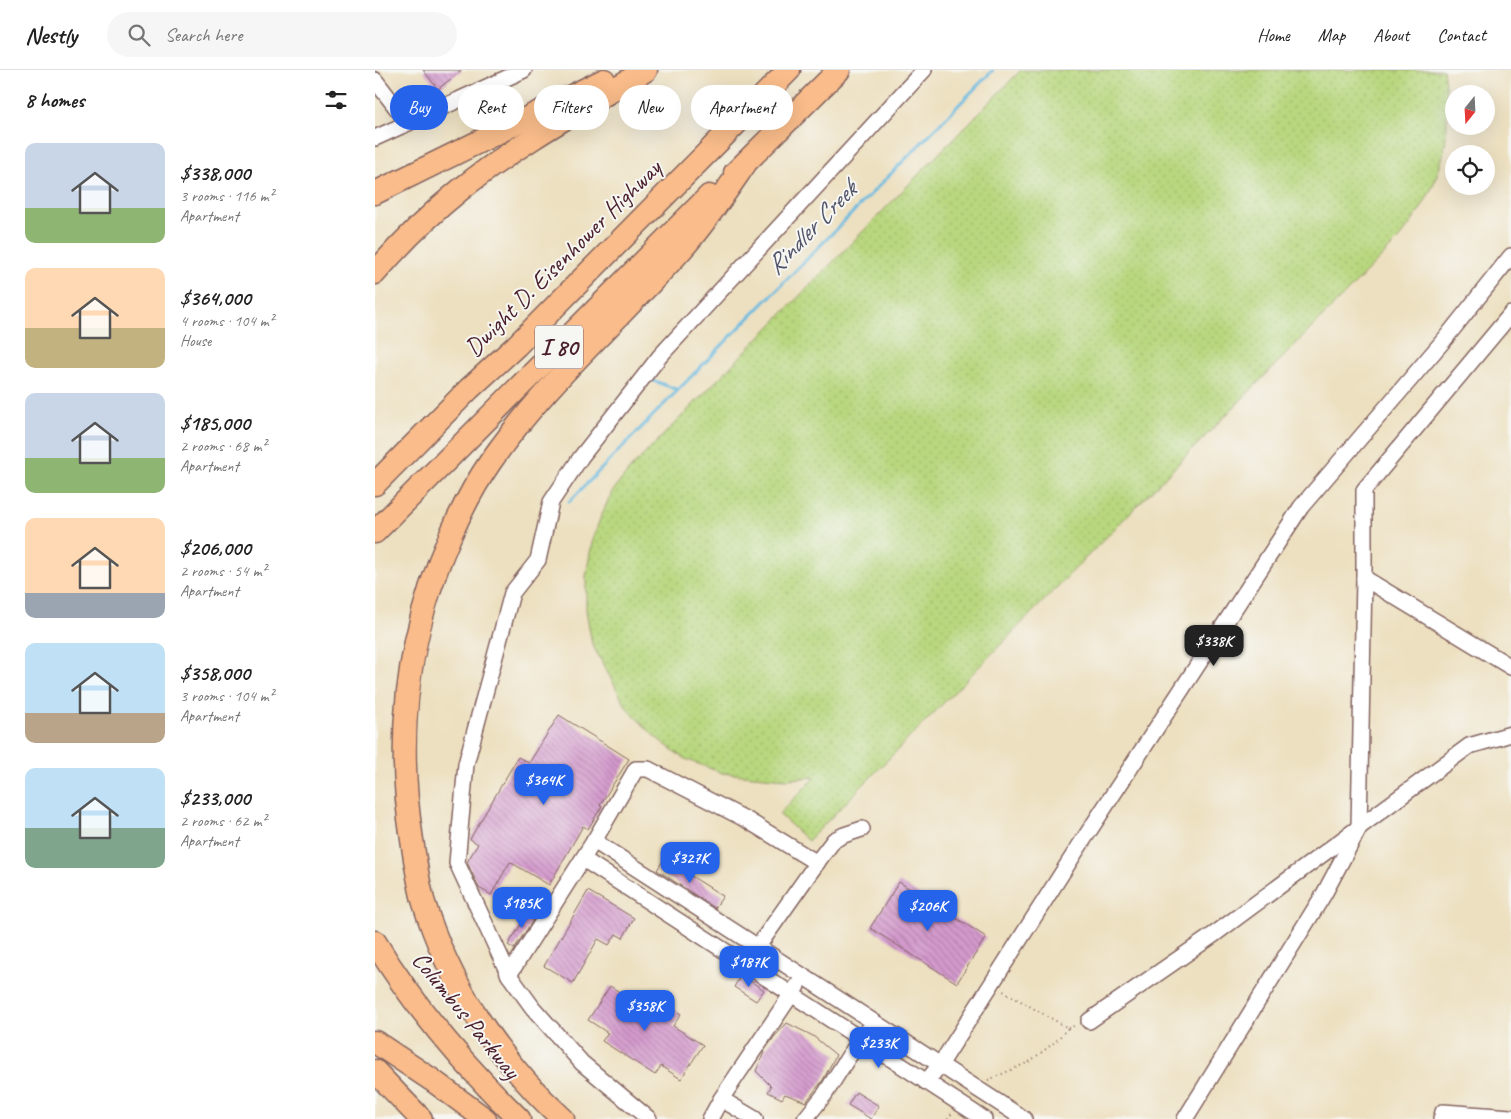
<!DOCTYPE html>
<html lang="en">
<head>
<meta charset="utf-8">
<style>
  :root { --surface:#fff; --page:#f6f6f6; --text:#222; --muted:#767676; --line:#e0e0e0; --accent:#2563eb }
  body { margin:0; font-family:Caveat,sans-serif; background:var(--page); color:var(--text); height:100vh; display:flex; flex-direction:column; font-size:19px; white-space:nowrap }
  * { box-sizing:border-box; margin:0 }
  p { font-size:16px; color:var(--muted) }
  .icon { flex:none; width:28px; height:28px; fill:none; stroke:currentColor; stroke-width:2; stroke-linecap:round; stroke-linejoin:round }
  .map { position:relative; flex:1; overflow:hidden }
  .side { display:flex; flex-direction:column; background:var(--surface); width:375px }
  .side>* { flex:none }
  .top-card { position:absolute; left:15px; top:15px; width:475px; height:45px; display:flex; gap:10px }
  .needle { width:32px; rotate:198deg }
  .buttons { position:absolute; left:1070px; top:15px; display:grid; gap:10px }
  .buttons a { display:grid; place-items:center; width:50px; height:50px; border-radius:50%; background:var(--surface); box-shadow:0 5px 20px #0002; font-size:25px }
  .price { position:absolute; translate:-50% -42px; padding:0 11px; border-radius:10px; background:var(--accent); color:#fff; font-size:16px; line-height:32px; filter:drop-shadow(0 1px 2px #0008) }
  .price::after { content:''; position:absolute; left:50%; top:30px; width:15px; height:11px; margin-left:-8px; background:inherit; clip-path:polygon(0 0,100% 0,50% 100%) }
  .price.active { background:#222; color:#fff }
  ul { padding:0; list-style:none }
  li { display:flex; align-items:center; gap:15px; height:125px; padding:0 25px }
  li span { display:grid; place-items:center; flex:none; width:140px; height:100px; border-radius:10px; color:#555 }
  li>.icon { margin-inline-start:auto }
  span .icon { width:60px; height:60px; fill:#fffc; stroke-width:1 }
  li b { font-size:21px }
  h2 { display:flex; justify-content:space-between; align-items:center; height:60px; padding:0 25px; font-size:21px }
  .tag { padding:0 18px; border-radius:22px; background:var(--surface); box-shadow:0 5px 20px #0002; font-size:18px; line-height:45px }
  .tag.active { background:var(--accent); color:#fff }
  header { display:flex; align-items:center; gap:30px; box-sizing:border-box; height:70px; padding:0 25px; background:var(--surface); border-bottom:1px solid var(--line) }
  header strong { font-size:24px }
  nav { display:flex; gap:28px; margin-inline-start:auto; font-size:18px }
  .search { width:350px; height:45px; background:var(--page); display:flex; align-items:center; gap:12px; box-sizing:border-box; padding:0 18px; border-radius:28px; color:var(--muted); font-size:19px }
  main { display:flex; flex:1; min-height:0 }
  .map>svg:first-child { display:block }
  .green { fill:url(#green-dots); stroke:#817b54 }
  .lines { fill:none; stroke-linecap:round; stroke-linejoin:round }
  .stream { stroke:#65bae1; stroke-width:3 }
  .building { fill:url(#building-back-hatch) }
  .minor-casing { stroke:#83635f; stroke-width:18 }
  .highway-casing { stroke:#83635f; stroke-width:25 }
  .path { stroke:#83635f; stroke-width:2; stroke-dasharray:1 4; stroke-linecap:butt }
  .minor { stroke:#fff; stroke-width:15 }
  .highway { stroke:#f9bc8a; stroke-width:22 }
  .labels { text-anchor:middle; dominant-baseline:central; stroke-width:4; stroke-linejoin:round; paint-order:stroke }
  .shield { fill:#f6f6f2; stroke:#7e6067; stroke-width:1 }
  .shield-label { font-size:24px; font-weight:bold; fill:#4a1f2b }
  .street-label { font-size:25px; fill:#4a1f2b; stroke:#f6f6f2 }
  .water-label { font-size:26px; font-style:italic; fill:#53556b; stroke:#f6f6f2 }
</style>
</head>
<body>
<header>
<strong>Nestly</strong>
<div class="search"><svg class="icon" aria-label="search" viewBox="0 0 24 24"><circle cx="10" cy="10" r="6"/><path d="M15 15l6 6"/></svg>Search here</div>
<nav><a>Home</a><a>Map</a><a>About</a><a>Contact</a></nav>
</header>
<main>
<section class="side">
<h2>8 homes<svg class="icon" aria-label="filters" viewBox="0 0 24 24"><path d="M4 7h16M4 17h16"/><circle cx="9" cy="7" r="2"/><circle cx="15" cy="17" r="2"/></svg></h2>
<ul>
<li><span style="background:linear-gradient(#c9d6e8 65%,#8fb573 0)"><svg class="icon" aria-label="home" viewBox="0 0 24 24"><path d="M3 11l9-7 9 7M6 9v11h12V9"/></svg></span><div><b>$338,000</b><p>3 rooms · 116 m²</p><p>Apartment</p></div></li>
<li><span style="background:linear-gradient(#ffd9b3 60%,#c2b280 0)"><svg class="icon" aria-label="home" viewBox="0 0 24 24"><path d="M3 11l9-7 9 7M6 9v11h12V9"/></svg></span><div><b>$364,000</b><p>4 rooms · 104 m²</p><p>House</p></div></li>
<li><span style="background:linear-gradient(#c9d6e8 65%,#8fb573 0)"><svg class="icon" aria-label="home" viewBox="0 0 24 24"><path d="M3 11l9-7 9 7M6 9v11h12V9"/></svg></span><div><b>$185,000</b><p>2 rooms · 68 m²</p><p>Apartment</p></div></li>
<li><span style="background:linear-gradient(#ffd9b3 75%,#9aa5b1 0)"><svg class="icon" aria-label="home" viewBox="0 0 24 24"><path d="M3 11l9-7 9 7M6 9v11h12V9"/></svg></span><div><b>$206,000</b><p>2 rooms · 54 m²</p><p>Apartment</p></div></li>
<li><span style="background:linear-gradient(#bfe0f5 70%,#b9a48a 0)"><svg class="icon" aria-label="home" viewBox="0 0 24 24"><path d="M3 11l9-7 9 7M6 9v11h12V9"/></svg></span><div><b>$358,000</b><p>3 rooms · 104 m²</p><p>Apartment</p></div></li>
<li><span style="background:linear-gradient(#bfe0f5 60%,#7fa58c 0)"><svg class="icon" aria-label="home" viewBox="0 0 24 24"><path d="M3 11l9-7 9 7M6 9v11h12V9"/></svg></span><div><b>$233,000</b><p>2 rooms · 62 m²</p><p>Apartment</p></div></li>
</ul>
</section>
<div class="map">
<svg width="1136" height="1049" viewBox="0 0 1136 1049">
  <defs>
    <pattern id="green-dots" width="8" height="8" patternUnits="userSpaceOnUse" patternTransform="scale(1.25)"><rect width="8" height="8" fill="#b8d77e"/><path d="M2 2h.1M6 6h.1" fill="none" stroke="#a0b86d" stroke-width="1.8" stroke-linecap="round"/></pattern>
    <pattern id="building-back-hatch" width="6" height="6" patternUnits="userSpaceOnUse" patternTransform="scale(1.25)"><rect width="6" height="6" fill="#d49acd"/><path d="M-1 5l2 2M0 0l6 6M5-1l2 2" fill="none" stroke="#ae7da7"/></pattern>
  </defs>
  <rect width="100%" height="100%" fill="#f6f6f2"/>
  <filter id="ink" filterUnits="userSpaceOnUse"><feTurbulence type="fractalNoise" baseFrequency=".02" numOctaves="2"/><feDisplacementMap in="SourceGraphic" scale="10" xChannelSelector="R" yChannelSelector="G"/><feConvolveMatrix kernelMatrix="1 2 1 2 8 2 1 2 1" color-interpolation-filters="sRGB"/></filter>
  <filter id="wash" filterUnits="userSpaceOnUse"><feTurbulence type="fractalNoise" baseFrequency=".0096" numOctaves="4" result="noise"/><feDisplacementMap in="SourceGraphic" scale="20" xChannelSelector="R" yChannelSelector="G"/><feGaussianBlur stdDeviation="1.12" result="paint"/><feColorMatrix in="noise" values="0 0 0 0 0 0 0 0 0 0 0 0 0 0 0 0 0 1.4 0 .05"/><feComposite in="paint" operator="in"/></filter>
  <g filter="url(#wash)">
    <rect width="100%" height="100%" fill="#ede0c0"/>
    <path class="green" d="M 646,0 L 1068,0 C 1080,69 1067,119 1021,172 L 433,771 L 404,744 L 440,707 L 411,709 L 347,703 L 308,688 L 279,666 L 252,638 L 217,574 L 211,540 L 211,506 L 217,472 L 226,446 L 237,422 L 255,399 Z"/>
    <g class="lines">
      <g class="stream">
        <path d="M 274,309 L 303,320 L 618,0"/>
        <path d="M 194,432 L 303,320"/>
      </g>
    </g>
    <g id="blocks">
      <g class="building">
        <path d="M 48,0 L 87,0 L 63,19 Z"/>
        <path d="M 184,645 L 254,689 L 225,735 L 227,736 L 213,759 L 208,756 L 174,815 L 135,792 L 116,825 L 104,818 L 92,792 L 103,774 L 95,769 L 143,687 L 154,693 Z"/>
        <path d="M 289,789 L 348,826 L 340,838 L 282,800 Z"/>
        <path d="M 524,812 L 611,867 L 582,913 L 495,858 Z"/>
        <path d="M 213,821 L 259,848 L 248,868 L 241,864 L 234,875 L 223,869 L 198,913 L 169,896 Z"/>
        <path d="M 155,840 L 162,844 L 139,879 L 133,875 Z"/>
        <path d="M 366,905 L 389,920 L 381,931 L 359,917 Z"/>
        <path d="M 235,916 L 264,934 L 271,922 L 306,944 L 298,956 L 328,975 L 306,1009 L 286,996 L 280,1005 L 227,971 L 233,963 L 213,950 Z"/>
        <path d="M 412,953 L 438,966 L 461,985 L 448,1010 L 431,1032 L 410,1024 L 407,1029 L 393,1022 L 396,1016 L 381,1001 L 390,980 L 400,966 Z"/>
        <path d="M 481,1022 L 504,1036 L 496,1049 L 473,1035 Z"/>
      </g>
    </g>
  </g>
  <g filter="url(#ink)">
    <use href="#blocks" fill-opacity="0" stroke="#83635f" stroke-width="1"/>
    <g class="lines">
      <g class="minor-casing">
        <g id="minor">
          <path d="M 0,10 L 33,53"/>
          <path d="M 0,68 L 149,0"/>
          <path d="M 1136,244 L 989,420 L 989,508 L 1136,597"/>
          <path d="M 219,771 L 649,1049"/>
          <path d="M 208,789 L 609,1049"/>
          <path d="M 377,885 L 446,787 L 459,770 L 469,765 L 487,759"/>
          <path d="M 134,905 L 82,793 L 91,694 L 137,523 L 163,490 L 176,432 L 206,387 L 285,286 L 549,0"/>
          <path d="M 714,951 L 841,863 L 1094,676 L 1136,664"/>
          <path d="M 551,1012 L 565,995 L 703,778 L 926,437 L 1069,270 L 1136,186"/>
          <path d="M 274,1049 L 207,993 L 158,938 L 134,905 L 219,771 L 261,699 L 273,699 L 372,750 L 442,793"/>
          <path d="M 335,1049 L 346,1029"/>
          <path d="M 380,1049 L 346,1029 L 422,916"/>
          <path d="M 430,1049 L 450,1024 L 474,986 L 492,961"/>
          <path d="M 810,1049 L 949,824 L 984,758 L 989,508"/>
          <path d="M 1066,1049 L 1068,1042 L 1136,1047"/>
        </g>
      </g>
      <g class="highway-casing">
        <g id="highway">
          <path d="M 360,103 L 464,0"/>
          <path d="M 0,123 L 229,10"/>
          <path d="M 0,203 C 26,173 54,145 85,120 C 142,74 208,38 271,0"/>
          <path d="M 0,414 L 94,319 L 141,276 L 414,0"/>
          <path d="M 0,462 L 334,126"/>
          <path d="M 0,872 C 40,938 89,995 144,1049"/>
          <path d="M 0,972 L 57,1010 L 110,1049"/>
          <path d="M 0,1001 L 46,1049"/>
          <path d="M 188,1049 C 124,991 73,913 48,830 C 43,811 40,790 37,770 C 20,663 32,563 76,464 C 87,439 100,414 116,391 C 170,313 244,250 307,179 C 330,153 350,123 370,94"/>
        </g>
      </g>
      <g class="path">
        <path d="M 693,958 L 702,955"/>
        <path d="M 613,1010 L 654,992 L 680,972 L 693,958 L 628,921"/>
        <path d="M 573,1049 L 577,1043"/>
      </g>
      <use href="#minor" class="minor"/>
      <use href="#highway" class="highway"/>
    </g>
  </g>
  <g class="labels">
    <rect class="shield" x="160" y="255.5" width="48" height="43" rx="4"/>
    <g class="shield-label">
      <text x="184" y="277">I 80</text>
    </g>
    <g class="street-label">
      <text transform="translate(188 188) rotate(-45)">Dwight D. Eisenhower Highway</text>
      <text transform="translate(91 945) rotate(51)">Columbus Parkway</text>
    </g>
    <g class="water-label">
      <text transform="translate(436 158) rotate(-46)">Rindler Creek</text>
    </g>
  </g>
</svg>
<div class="buttons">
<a><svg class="needle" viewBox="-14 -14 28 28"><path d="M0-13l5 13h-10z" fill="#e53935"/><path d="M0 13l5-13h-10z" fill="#767676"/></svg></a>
<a><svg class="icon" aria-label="locate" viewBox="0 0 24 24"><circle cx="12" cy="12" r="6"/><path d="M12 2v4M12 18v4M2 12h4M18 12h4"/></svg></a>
</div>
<b class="price active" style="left:839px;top:597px">$338K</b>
<b class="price" style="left:169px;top:736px">$364K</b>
<b class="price" style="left:315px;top:814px">$327K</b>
<b class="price" style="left:147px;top:859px">$185K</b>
<b class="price" style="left:553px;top:862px">$206K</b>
<b class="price" style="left:374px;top:918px">$187K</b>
<b class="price" style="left:270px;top:962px">$358K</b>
<b class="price" style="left:504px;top:999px">$233K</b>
<div class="top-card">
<a class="tag active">Buy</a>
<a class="tag">Rent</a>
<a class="tag">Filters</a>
<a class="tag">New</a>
<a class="tag">Apartment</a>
</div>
</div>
</main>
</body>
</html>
